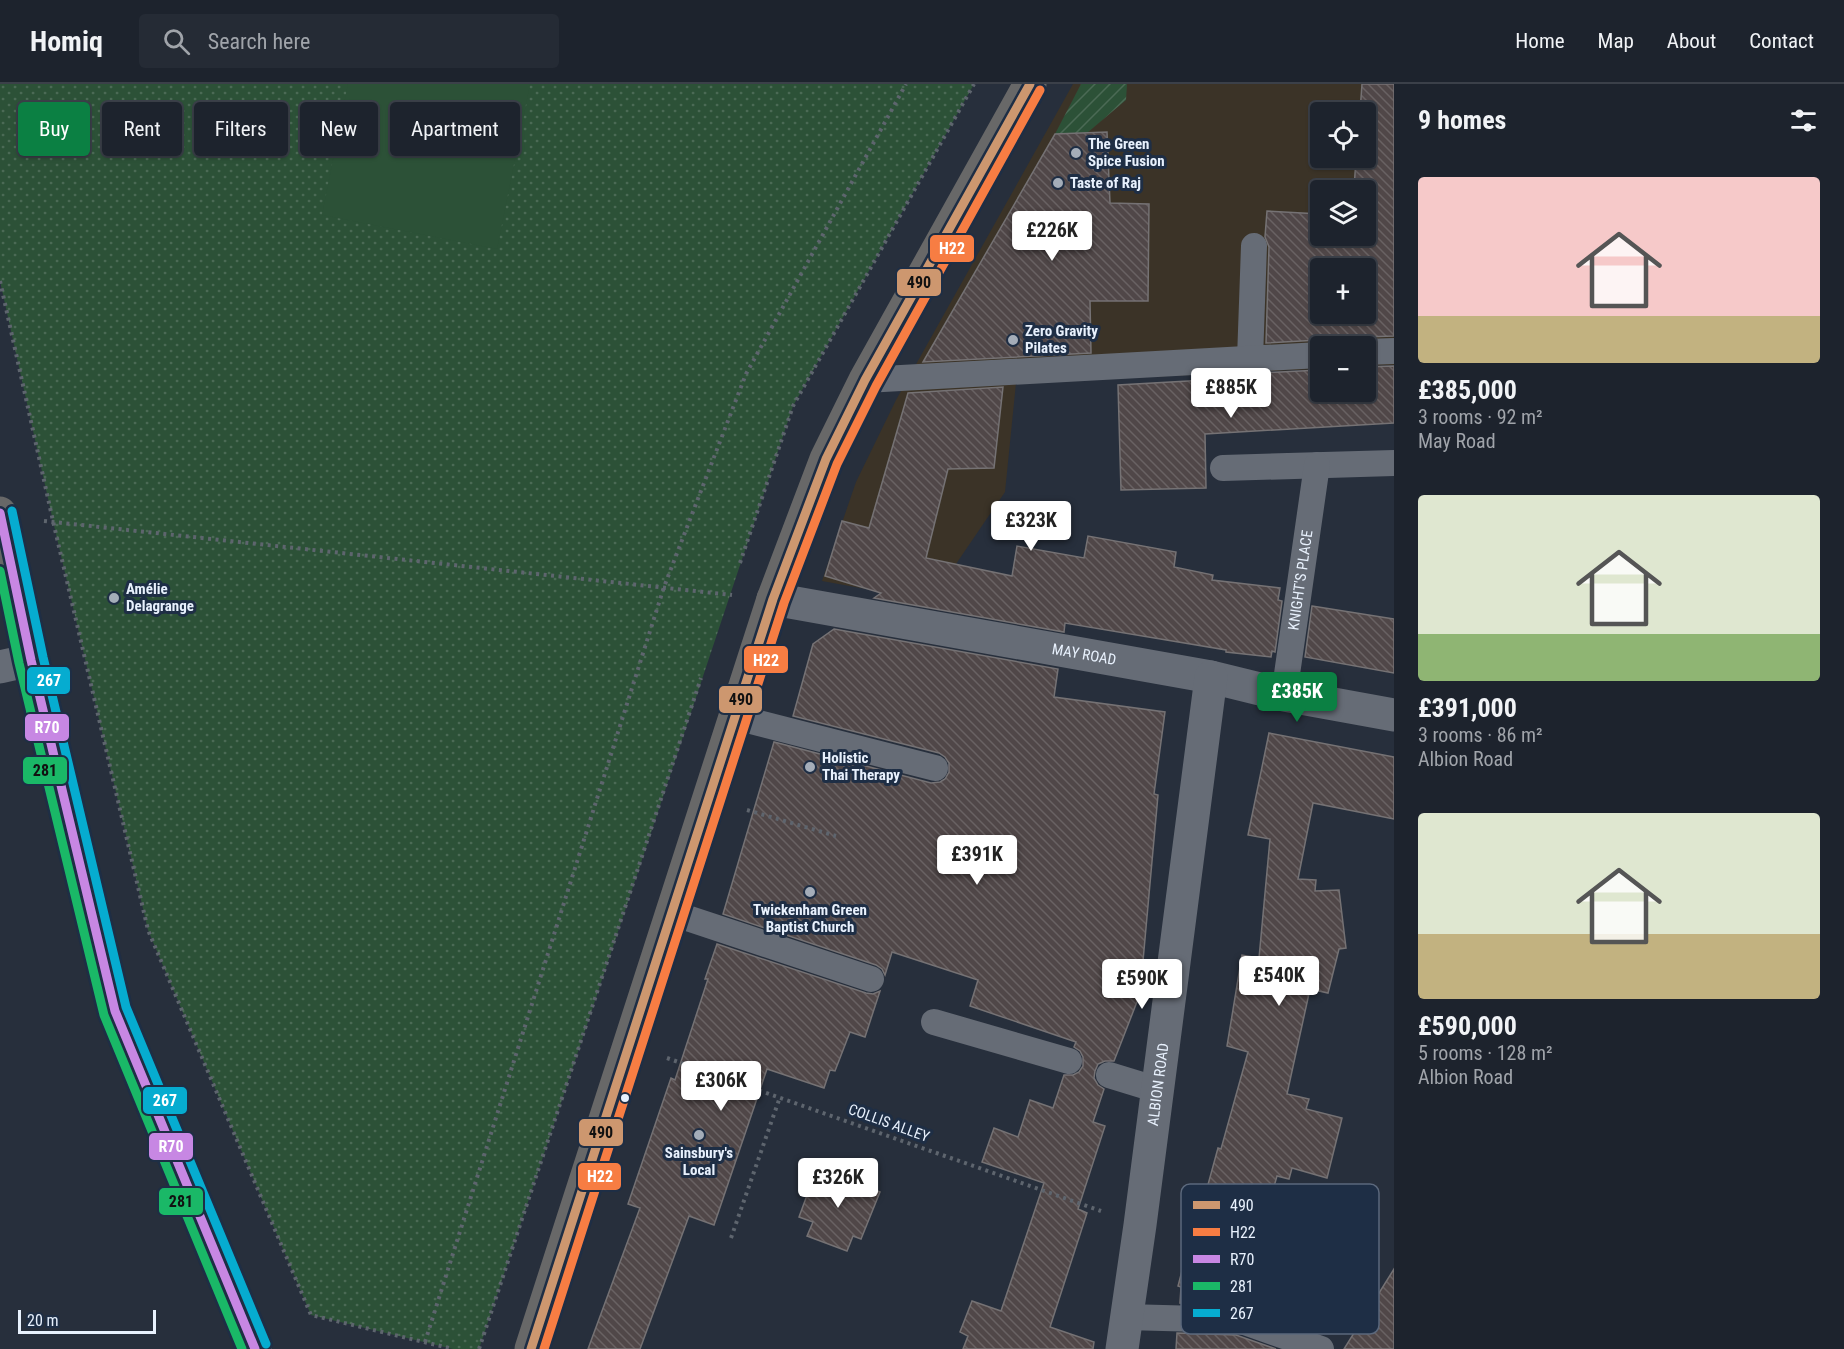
<!DOCTYPE html>
<html lang="en">
<head>
<meta charset="utf-8">
<style>
  :root { --surface:#1d232d; --page:#252b35; --text:#f1f3f6; --muted:#a0a4aa; --line:#3b4049; --accent:#0b8043 }
  body { margin:0; font-family:"Roboto Condensed",sans-serif; background:var(--page); color:var(--text); height:100vh; display:flex; flex-direction:column; font-size:22px; white-space:nowrap }
  * { box-sizing:border-box; margin:0 }
  p { font-size:20px; color:var(--muted) }
  .icon { flex:none; width:33px; height:33px; fill:none; stroke:currentColor; stroke-width:2; stroke-linecap:round; stroke-linejoin:round }
  .map { position:relative; flex:1; overflow:hidden }
  .panel { display:flex; flex-direction:column; background:var(--surface); width:450px }
  .panel>* { flex:none }
  .banner { position:absolute; left:18px; top:18px; width:570px; height:54px; display:flex; gap:12px }
  .buttons { position:absolute; left:1310px; top:18px; display:grid; gap:12px }
  .buttons a { display:grid; place-items:center; width:66px; height:66px; border-radius:6px; background:var(--surface); box-shadow:0 2px 4px #0004,0 0 0 2px var(--line); font-size:30px }
  .scale { position:absolute; left:18px; bottom:15px; width:138px; box-sizing:border-box; padding-left:6px; border:3px solid #e8f1fd; border-top:0; font-size:16px; line-height:21px; white-space:nowrap; color:#e8f1fd; -webkit-text-stroke:4px #1e2e45; paint-order:stroke }
  .price { position:absolute; translate:-50% -51px; padding:0 14px; border-radius:6px; background:#fff; color:#222; font-size:20px; line-height:39px; filter:drop-shadow(0 2px 3px #0008) }
  .price::after { content:''; position:absolute; left:50%; top:36px; width:18px; height:14px; margin-left:-9px; background:inherit; clip-path:polygon(0 0,100% 0,50% 100%) }
  .price.selected { background:var(--accent); color:#fff }
  ul { padding:0; list-style:none }
  li { display:grid; align-content:center; gap:12px; height:318px; padding:0 24px }
  li span { display:grid; place-items:center; height:186px; border-radius:6px; color:#555 }
  li>.icon { margin-inline-start:auto }
  span .icon { width:108px; height:108px; fill:#fffc; stroke-width:1 }
  li b { font-size:26px }
  h2 { display:flex; justify-content:space-between; align-items:center; height:72px; padding:0 24px; font-size:26px }
  .tag { padding:0 21px; border-radius:6px; background:var(--surface); box-shadow:0 2px 4px #0004,0 0 0 2px var(--line); font-size:21px; line-height:54px }
  .tag.selected { background:var(--accent); color:#fff }
  header { display:flex; align-items:center; gap:36px; box-sizing:border-box; height:84px; padding:0 30px; background:var(--surface); border-bottom:2px solid var(--line) }
  header strong { font-size:28px }
  nav { display:flex; gap:33px; margin-inline-start:auto; font-size:21px }
  .search { width:420px; height:54px; background:var(--page); display:flex; align-items:center; gap:15px; box-sizing:border-box; padding:0 21px; border-radius:6px; color:var(--muted); font-size:22px }
  main { display:flex; flex:1; min-height:0 }
  .map>svg:first-child { display:block }
  .commercial { fill:#3b3327; fill-rule:evenodd }
  .park { fill:url(#park-dots) }
  .garden { fill:url(#garden-furrows) }
  .pitch { fill:#2c5137 }
  .building { fill:url(#building-back-hatch); stroke:#757274; stroke-width:1.5; fill-rule:evenodd }
  .lines { fill:none; stroke-linecap:round; stroke-linejoin:round }
  .path { stroke:#5e656e; stroke-width:4; stroke-dasharray:3 4.5; stroke-linecap:butt }
  .service { stroke:#666c76; stroke-width:26 }
  .minor { stroke:#666c76; stroke-width:33 }
  .primary { stroke:#686868; stroke-width:33 }
  .bus-1-casing { stroke:#1e2e45; stroke-width:14 }
  .bus-2-casing { stroke:#1e2e45; stroke-width:14 }
  .bus-3-casing { stroke:#1e2e45; stroke-width:14 }
  .bus-4-casing { stroke:#1e2e45; stroke-width:14 }
  .bus-5-casing { stroke:#1e2e45; stroke-width:14 }
  .bus-1 { stroke:#cd976f; stroke-width:9 }
  .bus-2 { stroke:#f77d43; stroke-width:9 }
  .bus-3 { stroke:#c787e3; stroke-width:9 }
  .bus-4 { stroke:#1ab867; stroke-width:9 }
  .bus-5 { stroke:#06acd0; stroke-width:9 }
  .poi-dot { fill:#a4adb9; stroke:#1e2e45; stroke-width:2 }
  .bus-dot { fill:#e8f1fd; stroke:#1e2e45; stroke-width:2 }
  .labels { text-anchor:middle; dominant-baseline:central; stroke-width:6; stroke-linejoin:round; paint-order:stroke }
  .poi-label { font-size:15px; font-weight:bold; fill:#e8f1fd; stroke:#1e2e45; text-anchor:start }
  .street-label { font-size:15px; fill:#e8f1fd; stroke:#1e2e45 }
  .key { fill:#1e2e45; stroke:#5b687c; stroke-width:1.5 }
  .key-label { font-size:16px; fill:#e8f1fd }
  .line-badge { stroke:#1e2e45; stroke-width:2 }
  .badge-label { font-size:16px; text-anchor:middle; font-weight:bold; fill:#fff }
  .pale-badge-label { font-size:16px; text-anchor:middle; font-weight:bold; fill:#111 }
</style>
</head>
<body>
<header>
<strong>Homiq</strong>
<div class="search"><svg class="icon" aria-label="search" viewBox="0 0 24 24"><circle cx="10" cy="10" r="6"/><path d="M15 15l6 6"/></svg>Search here</div>
<nav><a>Home</a><a>Map</a><a>About</a><a>Contact</a></nav>
</header>
<main>
<div class="map">
<svg width="1394" height="1265" viewBox="0 0 1394 1265">
  <defs>
    <pattern id="park-dots" width="8" height="8" patternUnits="userSpaceOnUse" patternTransform="scale(1.5)"><rect width="8" height="8" fill="#2c5137"/><path d="M2 2h.1M6 6h.1" fill="none" stroke="#4b6a55" stroke-width="1.8" stroke-linecap="round"/></pattern>
    <pattern id="garden-furrows" width="10" height="10" patternUnits="userSpaceOnUse" patternTransform="scale(1.5)"><rect width="10" height="10" fill="#2c5137"/><path d="M-1 1l2-2M0 10L10 0M9 11l2-2" fill="none" stroke="#4b6a55"/></pattern>
    <pattern id="building-back-hatch" width="6" height="6" patternUnits="userSpaceOnUse" patternTransform="scale(1.5)"><rect width="6" height="6" fill="#504748"/><path d="M-1 5l2 2M0 0l6 6M5-1l2 2" fill="none" stroke="#696263"/></pattern>
  </defs>
  <rect width="100%" height="100%" fill="#272f3c"/>
  <path class="commercial" d="M 1073,0 L 1394,0 L 1394,281 L 1365,282 L 1365,262 L 1320,262 L 1320,285 L 1016,299 L 1005,408 L 956,480 L 943,519 L 822,497 L 856,398 L 896,316 ZM 1320,28 L 1365,28 L 1365,74 L 1320,74 ZM 1320,106 L 1365,106 L 1365,152 L 1320,152 ZM 1320,184 L 1365,184 L 1365,230 L 1320,230 Z"/>
  <path class="park" d="M 0,0 L 974,0 L 793,322 L 479,1265 L 453,1265 L 311,1231 L 148,846 L 53,437 L 0,197 Z"/>
  <path class="garden" d="M 1081,0 L 1127,0 L 1126,16 L 1087,49 L 1055,50 Z"/>
  <path class="pitch" d="M 348,0 L 530,0 L 497,165 L 322,131 Z"/>
  <g class="building">
    <path d="M 1362,0 L 1394,0 L 1394,252 L 1364,253 L 1357,256 L 1351,262 L 1332,262 L 1326,257 L 1319,256 L 1266,259 L 1269,163 L 1265,153 L 1267,127 L 1320,130 L 1320,152 L 1365,152 L 1365,106 L 1354,106 L 1356,74 L 1365,74 L 1365,28 L 1360,28 ZM 1320,184 L 1365,184 L 1365,230 L 1320,230 Z"/>
    <path d="M 1107,48 L 1110,119 L 1149,120 L 1148,217 L 1090,217 L 1091,269 L 923,278 L 1055,50 Z"/>
    <path d="M 1394,282 L 1394,339 L 1205,350 L 1206,404 L 1121,406 L 1118,301 L 1259,293 L 1259,289 L 1320,286 L 1320,308 L 1365,308 L 1365,283 Z"/>
    <path d="M 1003,303 L 994,384 L 948,385 L 926,474 L 1012,492 L 1017,462 L 1084,474 L 1088,452 L 1176,468 L 1174,483 L 1213,491 L 1212,496 L 1280,504 L 1278,516 L 1282,517 L 1275,568 L 1272,567 L 1271,573 L 1226,568 L 1226,566 L 1065,539 L 1064,548 L 874,514 L 881,509 L 825,492 L 842,437 L 869,444 L 908,309 Z"/>
    <path d="M 1312,522 L 1394,535 L 1394,589 L 1305,573 Z"/>
    <path d="M 834,545 L 1058,585 L 1054,613 L 1165,628 L 1154,710 L 1158,711 L 1140,910 L 1114,977 L 1105,977 L 1098,980 L 1095,987 L 1094,994 L 1098,1001 L 1104,1005 L 1093,1038 L 1105,1042 L 1078,1125 L 1087,1129 L 1050,1243 L 1094,1258 L 1093,1265 L 963,1265 L 968,1252 L 960,1248 L 972,1217 L 1001,1227 L 1044,1099 L 982,1078 L 994,1044 L 1018,1053 L 1030,1016 L 1053,1024 L 1064,991 L 1073,991 L 1079,988 L 1083,982 L 1083,973 L 1080,967 L 1074,963 L 1076,958 L 970,922 L 978,896 L 892,868 L 885,891 L 882,885 L 876,881 L 723,830 L 774,658 L 931,699 L 940,698 L 945,695 L 949,688 L 949,679 L 945,673 L 939,669 L 793,632 L 813,560 Z"/>
    <path d="M 1269,649 L 1394,673 L 1394,735 L 1313,719 L 1298,795 L 1316,796 L 1315,807 L 1339,806 L 1346,864 L 1339,865 L 1328,909 L 1310,905 L 1287,1010 L 1309,1015 L 1306,1025 L 1342,1034 L 1327,1094 L 1292,1084 L 1289,1095 L 1277,1092 L 1264,1137 L 1256,1134 L 1232,1221 L 1180,1219 L 1181,1203 L 1178,1202 L 1191,1153 L 1188,1152 L 1198,1118 L 1203,1119 L 1218,1064 L 1221,1065 L 1248,968 L 1227,962 L 1242,871 L 1259,874 L 1270,755 L 1248,751 Z"/>
    <path d="M 717,860 L 866,909 L 873,910 L 880,907 L 865,953 L 850,948 L 835,987 L 830,986 L 824,1004 L 767,985 L 714,1141 L 689,1132 L 640,1265 L 588,1265 L 640,1124 L 628,1120 L 671,994 L 675,996 L 708,895 L 705,895 Z"/>
    <path d="M 817,1084 L 880,1108 L 861,1155 L 853,1152 L 847,1167 L 807,1152 L 813,1138 L 799,1133 Z"/>
    <path d="M 1394,1185 L 1394,1265 L 1344,1265 Z"/>
    <path d="M 1177,1249 L 1236,1251 L 1276,1265 L 1176,1265 Z"/>
  </g>
  <g class="lines">
    <g class="path">
      <path d="M 0,197 L 53,437 L 148,846 L 311,1231 L 453,1265"/>
      <path d="M 44,437 L 732,511"/>
      <path d="M 740,479 L 793,322 L 974,0"/>
      <path d="M 747,726 L 836,752"/>
      <path d="M 667,974 L 1101,1127"/>
      <path d="M 731,1154 L 780,1013"/>
      <path d="M 425,1258 L 664,503 L 746,290 L 906,0"/>
      <path d="M 479,1265 L 701,594"/>
    </g>
    <g class="service">
      <path d="M 1365,268 L 1394,267"/>
      <path d="M 1250,275 L 1254,162"/>
      <path d="M 865,296 L 1320,271"/>
      <path d="M 1223,384 L 1394,379"/>
      <path id="s1" d="M 1284,611 L 1317,381"/>
      <path d="M 735,633 L 935,684"/>
      <path d="M 672,829 L 871,895"/>
      <path d="M 934,938 L 1069,977"/>
      <path d="M 1109,991 L 1158,1006"/>
      <path d="M 1125,1233 L 1239,1236 L 1321,1265"/>
    </g>
    <g class="minor">
      <path id="s2" d="M 773,515 L 1211,593 L 1284,611 L 1394,631"/>
      <path d="M 0,583 L 31,576"/>
      <path id="s3" d="M 1122,1265 L 1140,1141 L 1211,593"/>
    </g>
    <g class="primary">
      <path d="M 0,429 L 31,576 L 115,927 L 255,1265"/>
      <path d="M 531,1265 L 773,515 L 826,375 L 865,296 L 1030,0"/>
    </g>
    <g class="bus-1-casing">
      <path id="bus-1" d="M 531,1265 L 773,515 L 826,375 L 865,296 L 1030,0"/>
    </g>
    <g class="bus-2-casing">
      <path id="bus-2" d="M 544,1265 L 784,519 L 837,380 L 876,302 L 1040,6"/>
    </g>
    <g class="bus-3-casing">
      <path id="bus-3" d="M 0,429 L 31,576 L 115,927 L 255,1265"/>
    </g>
    <g class="bus-4-casing">
      <path id="bus-4" d="M 0,487 L 19,579 L 104,931 L 242,1265"/>
    </g>
    <g class="bus-5-casing">
      <path id="bus-5" d="M 12,427 L 43,573 L 126,923 L 266,1260"/>
    </g>
    <use href="#bus-1" class="bus-1"/>
    <use href="#bus-2" class="bus-2"/>
    <use href="#bus-3" class="bus-3"/>
    <use href="#bus-4" class="bus-4"/>
    <use href="#bus-5" class="bus-5"/>
  </g>
  <g class="poi-dot">
    <circle cx="1076" cy="69" r="6"/>
    <circle cx="1058" cy="99" r="6"/>
    <circle cx="1013" cy="256" r="6"/>
    <circle cx="114" cy="514" r="6"/>
    <circle cx="810" cy="683" r="6"/>
    <circle cx="810" cy="808" r="6"/>
    <circle cx="699" cy="1051" r="6"/>
  </g>
  <circle class="bus-dot" cx="625" cy="1014" r="5"/>
  <g class="labels">
    <g class="poi-label">
      <text x="1088" y="60">The Green<tspan x="1088" dy="17">Spice Fusion</tspan></text>
      <text x="1070" y="99">Taste of Raj</text>
      <text x="1025" y="247">Zero Gravity<tspan x="1025" dy="17">Pilates</tspan></text>
      <text x="126" y="505">Amélie<tspan x="126" dy="17">Delagrange</tspan></text>
      <text x="822" y="674">Holistic<tspan x="822" dy="17">Thai Therapy</tspan></text>
      <text x="810" y="826" text-anchor="middle">Twickenham Green<tspan x="810" dy="17">Baptist Church</tspan></text>
      <text x="699" y="1069" text-anchor="middle">Sainsbury's<tspan x="699" dy="17">Local</tspan></text>
    </g>
    <g class="street-label">
      <text stroke="none"><textPath href="#s1" startOffset="116">KNIGHT'S PLACE</textPath></text>
      <text stroke="none"><textPath href="#s2" startOffset="316">MAY ROAD</textPath></text>
      <text stroke="none"><textPath href="#s3" startOffset="267">ALBION ROAD</textPath></text>
      <text transform="translate(889 1039) rotate(20)">COLLIS ALLEY</text>
    </g>
  </g>
  <rect x="1181" y="1100" width="198" height="150" rx="9" class="key"/>
  <rect x="1193" y="1117" width="27" height="8" fill="#cd976f"/>
  <rect x="1193" y="1144" width="27" height="8" fill="#f77d43"/>
  <rect x="1193" y="1171" width="27" height="8" fill="#c787e3"/>
  <rect x="1193" y="1198" width="27" height="8" fill="#1ab867"/>
  <rect x="1193" y="1225" width="27" height="8" fill="#06acd0"/>
  <g class="key-label">
    <text x="1230" y="1127">490</text>
    <text x="1230" y="1154">H22</text>
    <text x="1230" y="1181">R70</text>
    <text x="1230" y="1208">281</text>
    <text x="1230" y="1235">267</text>
  </g>
  <g class="line-badge">
    <rect x="929" y="150" width="46" height="29" rx="6" fill="#f77d43"/>
    <rect x="896" y="184" width="46" height="29" rx="6" fill="#cd976f"/>
    <rect x="743" y="561" width="46" height="29" rx="6" fill="#f77d43"/>
    <rect x="26" y="582" width="45" height="29" rx="6" fill="#06acd0"/>
    <rect x="718" y="601" width="45" height="29" rx="6" fill="#cd976f"/>
    <rect x="24" y="629" width="46" height="29" rx="6" fill="#c787e3"/>
    <rect x="22" y="672" width="46" height="29" rx="6" fill="#1ab867"/>
    <rect x="142" y="1002" width="46" height="29" rx="6" fill="#06acd0"/>
    <rect x="578" y="1034" width="46" height="29" rx="6" fill="#cd976f"/>
    <rect x="148" y="1048" width="46" height="29" rx="6" fill="#c787e3"/>
    <rect x="577" y="1078" width="45" height="29" rx="6" fill="#f77d43"/>
    <rect x="158" y="1103" width="46" height="29" rx="6" fill="#1ab867"/>
  </g>
  <g class="badge-label">
    <text x="952" y="170">H22</text>
    <text x="766" y="582">H22</text>
    <text x="49" y="602">267</text>
    <text x="47" y="649">R70</text>
    <text x="165" y="1022">267</text>
    <text x="171" y="1068">R70</text>
    <text x="600" y="1098">H22</text>
  </g>
  <g class="pale-badge-label">
    <text x="919" y="204">490</text>
    <text x="741" y="621">490</text>
    <text x="45" y="692">281</text>
    <text x="601" y="1054">490</text>
    <text x="181" y="1123">281</text>
  </g>
</svg>
<div class="buttons">
<a><svg class="icon" aria-label="locate" viewBox="0 0 24 24"><circle cx="12" cy="12" r="6"/><path d="M12 2v4M12 18v4M2 12h4M18 12h4"/></svg></a>
<a><svg class="icon" aria-label="layers" viewBox="0 0 24 24"><path d="M12 4l9 5-9 5-9-5zM3 14l9 5 9-5"/></svg></a>
<a>+</a>
<a>−</a>
</div>
<div class="scale">20 m</div>
<b class="price" style="left:1052px;top:178px">£226K</b>
<b class="price" style="left:1231px;top:335px">£885K</b>
<b class="price" style="left:1031px;top:468px">£323K</b>
<b class="price selected" style="left:1297px;top:639px">£385K</b>
<b class="price" style="left:977px;top:802px">£391K</b>
<b class="price" style="left:1279px;top:923px">£540K</b>
<b class="price" style="left:1142px;top:926px">£590K</b>
<b class="price" style="left:721px;top:1028px">£306K</b>
<b class="price" style="left:838px;top:1125px">£326K</b>
<div class="banner">
<a class="tag selected">Buy</a>
<a class="tag">Rent</a>
<a class="tag">Filters</a>
<a class="tag">New</a>
<a class="tag">Apartment</a>
</div>
</div>
<section class="panel">
<h2>9 homes<svg class="icon" aria-label="filters" viewBox="0 0 24 24"><path d="M4 7h16M4 17h16"/><circle cx="9" cy="7" r="2"/><circle cx="15" cy="17" r="2"/></svg></h2>
<ul>
<li><span style="background:linear-gradient(#f6c9c9 75%,#c2b280 0)"><svg class="icon" aria-label="home" viewBox="0 0 24 24"><path d="M3 11l9-7 9 7M6 9v11h12V9"/></svg></span><div><b>£385,000</b><p>3 rooms · 92 m²</p><p>May Road</p></div></li>
<li><span style="background:linear-gradient(#dfe7d0 75%,#8fb573 0)"><svg class="icon" aria-label="home" viewBox="0 0 24 24"><path d="M3 11l9-7 9 7M6 9v11h12V9"/></svg></span><div><b>£391,000</b><p>3 rooms · 86 m²</p><p>Albion Road</p></div></li>
<li><span style="background:linear-gradient(#dfe7d0 65%,#c2b280 0)"><svg class="icon" aria-label="home" viewBox="0 0 24 24"><path d="M3 11l9-7 9 7M6 9v11h12V9"/></svg></span><div><b>£590,000</b><p>5 rooms · 128 m²</p><p>Albion Road</p></div></li>
</ul>
</section>
</main>
</body>
</html>
